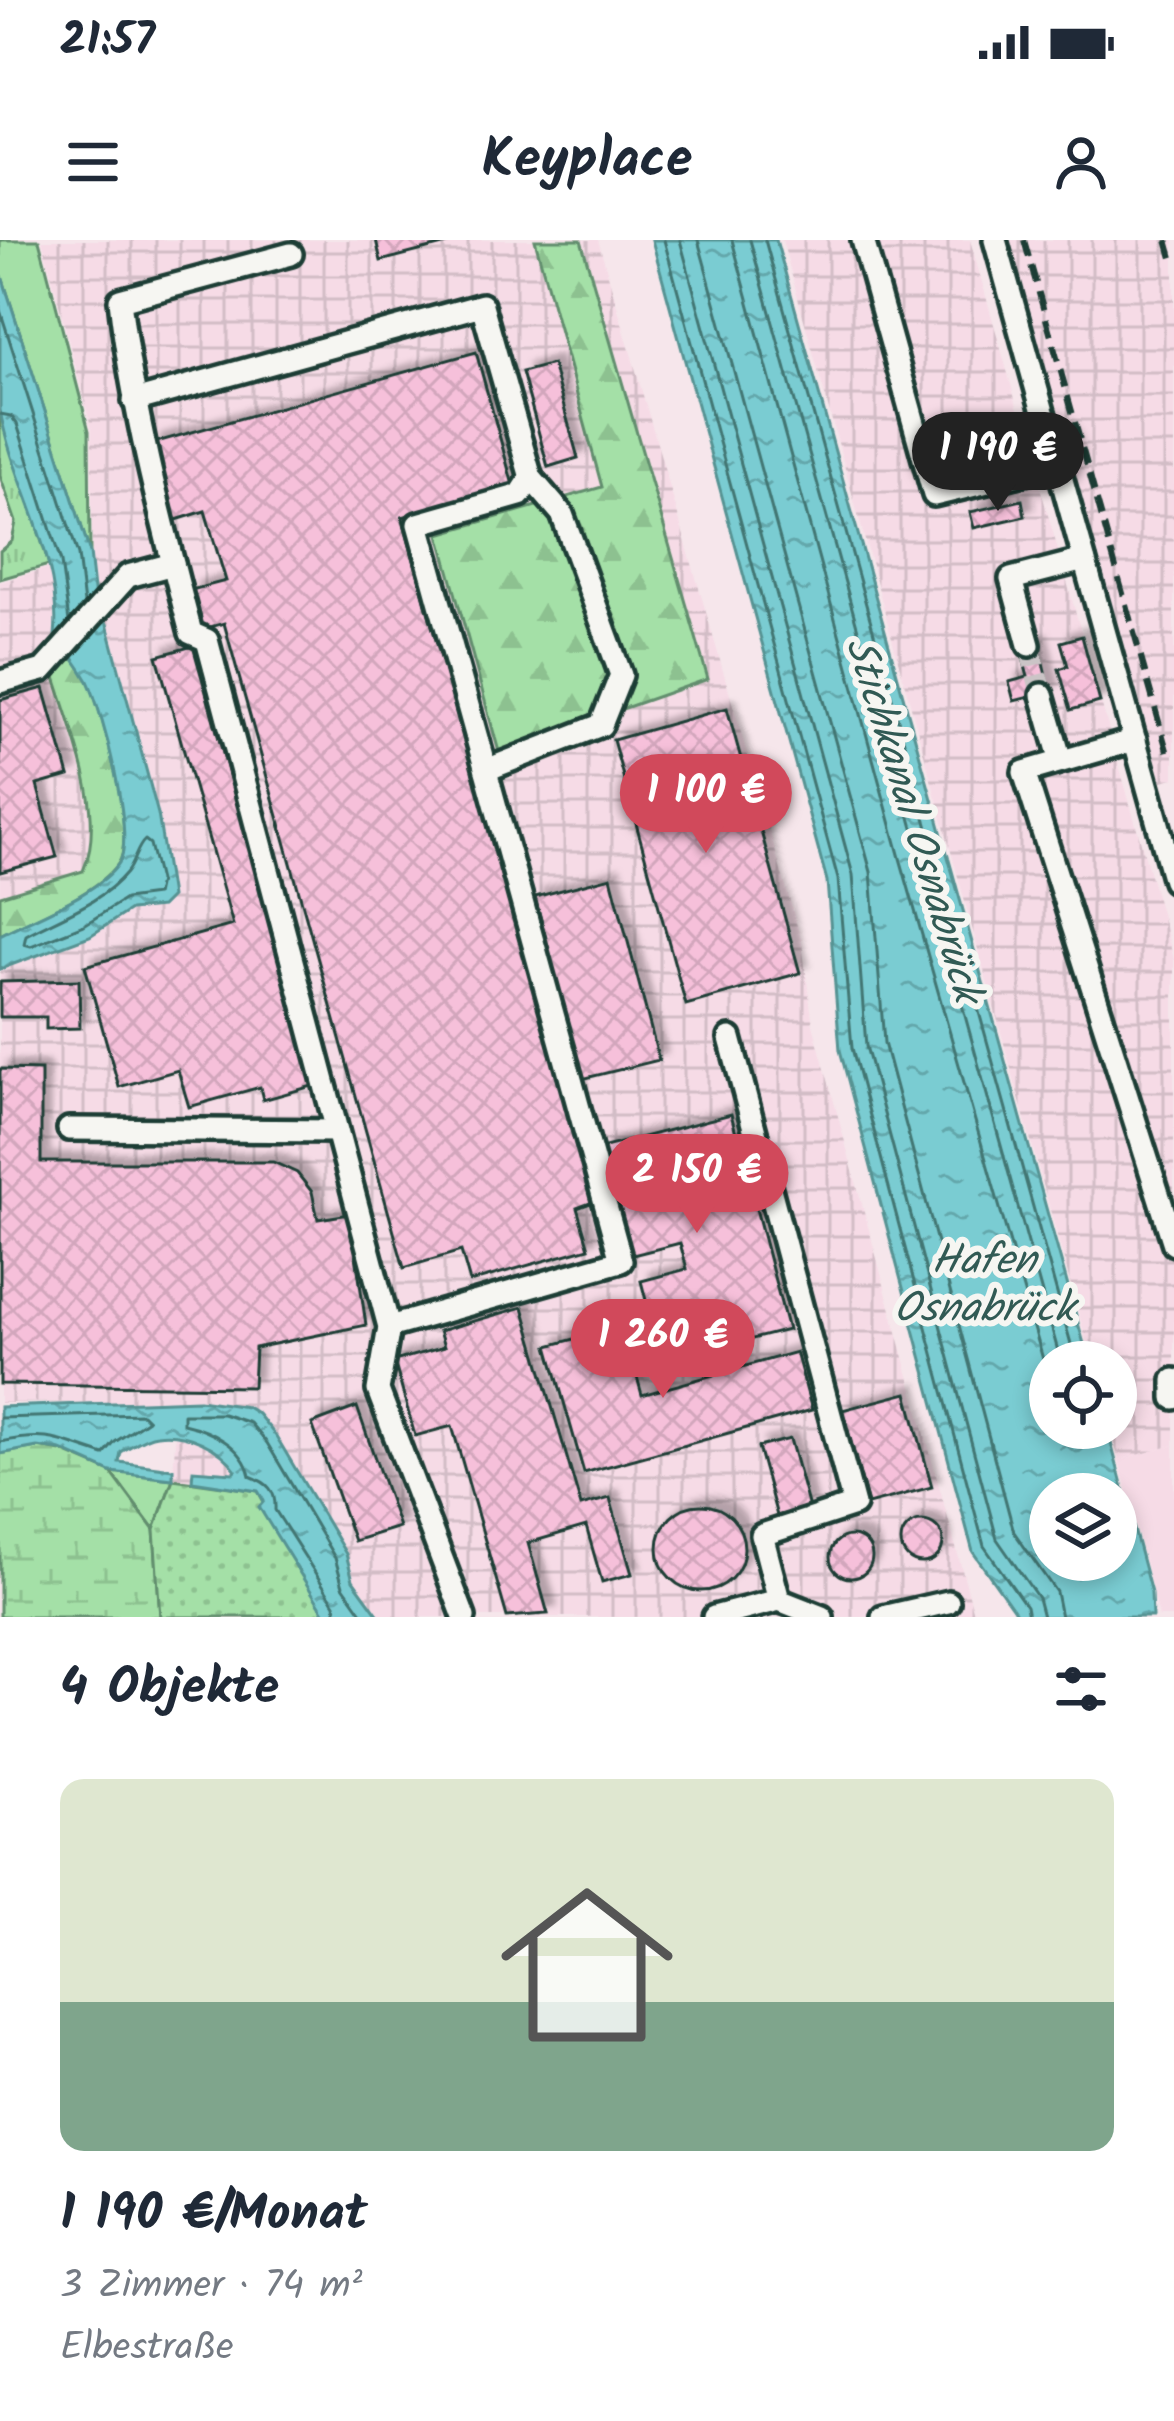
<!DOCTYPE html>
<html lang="de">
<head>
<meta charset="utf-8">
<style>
  :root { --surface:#fff; --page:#f2f2f3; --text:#1f2937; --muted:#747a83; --accent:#d1495b }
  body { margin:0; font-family:Kalam,sans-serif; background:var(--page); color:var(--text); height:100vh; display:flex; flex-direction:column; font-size:45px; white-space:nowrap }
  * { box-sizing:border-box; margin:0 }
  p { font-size:39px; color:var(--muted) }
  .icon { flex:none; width:66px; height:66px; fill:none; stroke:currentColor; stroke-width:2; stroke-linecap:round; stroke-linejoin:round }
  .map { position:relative; height:1377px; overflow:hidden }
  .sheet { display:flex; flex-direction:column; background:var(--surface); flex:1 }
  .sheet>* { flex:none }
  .controls { position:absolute; left:1029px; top:1101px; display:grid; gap:24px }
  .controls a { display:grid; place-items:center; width:108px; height:108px; border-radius:50%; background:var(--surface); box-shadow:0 6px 18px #0003; font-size:60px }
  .price { position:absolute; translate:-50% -102px; padding:0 27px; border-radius:42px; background:var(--accent); color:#fff; font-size:39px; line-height:78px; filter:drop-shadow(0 3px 6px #0008) }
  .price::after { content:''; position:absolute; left:50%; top:72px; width:36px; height:27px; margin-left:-18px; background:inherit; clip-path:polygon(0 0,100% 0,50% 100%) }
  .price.selected { background:#222; color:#fff }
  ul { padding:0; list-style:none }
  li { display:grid; align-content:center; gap:24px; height:636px; padding:0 60px }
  li span { display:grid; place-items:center; height:372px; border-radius:24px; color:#555 }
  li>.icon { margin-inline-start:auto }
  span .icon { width:216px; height:216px; fill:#fffc; stroke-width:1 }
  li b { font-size:51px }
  h2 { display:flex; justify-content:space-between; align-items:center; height:144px; padding:0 60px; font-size:51px }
  .status { display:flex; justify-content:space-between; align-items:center; height:84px; padding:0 60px; background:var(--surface); direction:ltr }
  .status svg { height:33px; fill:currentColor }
  header { display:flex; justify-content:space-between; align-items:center; height:156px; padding:0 60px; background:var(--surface); font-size:54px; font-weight:800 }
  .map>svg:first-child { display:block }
  .built { fill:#f6dbe6 }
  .industrial { fill:url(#industrial-grid) }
  .grass { fill:#a4e0a7; stroke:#628e6e; stroke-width:3 }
  .forest { fill:url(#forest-firs); stroke:#628e6e; stroke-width:3 }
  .wetland { fill:url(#wetland-marsh); stroke:#628e6e; stroke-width:3 }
  .park { fill:url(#park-tufts); stroke:#628e6e; stroke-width:3 }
  .garden { fill:url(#garden-dots); stroke:#628e6e; stroke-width:3 }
  .water { fill:url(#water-ripples); stroke:#569393; stroke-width:3; fill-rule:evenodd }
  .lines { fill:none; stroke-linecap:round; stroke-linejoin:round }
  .shore { stroke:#437673; stroke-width:3 }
  .building { fill:url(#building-cross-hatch); stroke:#1f3d34; stroke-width:3; filter:url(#shadow) }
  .minor-tunnel { stroke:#cbc4c6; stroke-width:21; stroke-dasharray:21 10; stroke-linecap:butt }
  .minor-casing { stroke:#1f3d34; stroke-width:30 }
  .minor { stroke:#f6f6f2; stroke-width:21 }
  .rail { stroke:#1f3d34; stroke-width:6; stroke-dasharray:18 9; stroke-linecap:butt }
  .labels { text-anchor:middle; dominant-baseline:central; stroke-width:12; stroke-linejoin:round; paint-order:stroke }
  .water-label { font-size:42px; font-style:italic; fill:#315a54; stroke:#f6f6f2 }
</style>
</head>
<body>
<div class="status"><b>21:57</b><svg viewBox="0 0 49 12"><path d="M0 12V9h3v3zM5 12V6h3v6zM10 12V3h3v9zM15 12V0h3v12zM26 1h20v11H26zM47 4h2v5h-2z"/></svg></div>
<header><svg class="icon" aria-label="menu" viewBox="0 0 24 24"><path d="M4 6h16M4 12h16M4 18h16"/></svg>Keyplace<svg class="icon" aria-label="person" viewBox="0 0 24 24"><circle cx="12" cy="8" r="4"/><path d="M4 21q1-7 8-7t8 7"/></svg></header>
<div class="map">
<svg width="1174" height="1377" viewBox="0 0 1174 1377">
  <defs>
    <pattern id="industrial-grid" width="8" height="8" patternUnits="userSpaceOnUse" patternTransform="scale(3)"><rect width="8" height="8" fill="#f6dbe6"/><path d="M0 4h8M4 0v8" fill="none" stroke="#d2bdc6"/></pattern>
    <pattern id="forest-firs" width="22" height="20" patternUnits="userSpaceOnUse" patternTransform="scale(3)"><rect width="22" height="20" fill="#a4e0a7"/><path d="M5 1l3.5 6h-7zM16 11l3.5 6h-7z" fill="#8dc190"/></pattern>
    <pattern id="wetland-marsh" width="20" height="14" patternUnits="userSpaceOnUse" patternTransform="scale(3)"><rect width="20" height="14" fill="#a4e0a7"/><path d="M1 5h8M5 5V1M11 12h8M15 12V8" fill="none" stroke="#8dc190"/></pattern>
    <pattern id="park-tufts" width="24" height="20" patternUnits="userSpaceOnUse" patternTransform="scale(3)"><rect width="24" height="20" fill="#a4e0a7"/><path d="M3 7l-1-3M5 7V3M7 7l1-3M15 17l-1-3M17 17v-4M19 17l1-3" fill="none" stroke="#8dc190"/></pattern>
    <pattern id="garden-dots" width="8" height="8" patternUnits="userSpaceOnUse" patternTransform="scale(3)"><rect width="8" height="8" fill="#a4e0a7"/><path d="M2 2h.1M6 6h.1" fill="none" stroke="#8dc190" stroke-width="1.8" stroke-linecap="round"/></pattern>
    <pattern id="water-ripples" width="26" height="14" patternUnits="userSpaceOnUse" patternTransform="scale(3)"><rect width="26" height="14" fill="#7accd2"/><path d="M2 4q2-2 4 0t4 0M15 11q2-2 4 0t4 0" fill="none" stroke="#63a7ab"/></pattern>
    <pattern id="building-cross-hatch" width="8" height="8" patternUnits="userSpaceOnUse" patternTransform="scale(3)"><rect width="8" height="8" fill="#f6c0da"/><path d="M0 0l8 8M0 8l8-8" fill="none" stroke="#d2a6bc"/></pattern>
    <filter id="shadow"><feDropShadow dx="8" dy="-8" stdDeviation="3" flood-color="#0004"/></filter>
  </defs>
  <rect width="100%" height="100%" fill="#f6e6eb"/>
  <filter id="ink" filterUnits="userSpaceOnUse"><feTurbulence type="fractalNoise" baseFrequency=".00833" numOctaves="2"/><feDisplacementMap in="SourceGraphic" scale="24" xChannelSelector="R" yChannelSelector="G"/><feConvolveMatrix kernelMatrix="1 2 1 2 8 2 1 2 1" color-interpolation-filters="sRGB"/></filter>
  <g filter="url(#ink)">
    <path class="built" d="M 1174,1205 L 1174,1377 L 1159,1377 L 1119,1220 Z"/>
    <g class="industrial">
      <path d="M 42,0 L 598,0 L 802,703 L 813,785 L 975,1377 L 160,1377 L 154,1290 L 173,1239 L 177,1162 L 0,1163 L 0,342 L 92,315 L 92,190 Z"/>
      <path d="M 782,0 L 970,0 L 1174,719 L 1174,1205 L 1119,1220 L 1110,1188 L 1116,1188 L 1116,1122 L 1092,1122 Z"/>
      <path d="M 1010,0 L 1174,0 L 1174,538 L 1162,541 Z"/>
    </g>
    <g class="grass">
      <path d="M 0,0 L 39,0 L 89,191 L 90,313 L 0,30 Z"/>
      <path d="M 111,1232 L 173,1239 L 154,1290 Z"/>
    </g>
    <g class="forest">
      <path d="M 535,0 L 581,0 L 708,439 L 499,512 L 439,294 L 602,247 Z"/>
      <path d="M 70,413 C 77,423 85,433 90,444 C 103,475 137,598 118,624 C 97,654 33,678 0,695 L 0,656 L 83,631 C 108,576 71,489 54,434 Z"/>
    </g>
    <path class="wetland" d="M 37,1207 L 62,1211 L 111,1232 L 154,1290 L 160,1377 L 0,1377 L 0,1214 Z"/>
    <path class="park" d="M 0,169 L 49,325 L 0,339 L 0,311 L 12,301 L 16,282 L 0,236 Z"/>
    <path class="garden" d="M 173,1239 L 258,1251 L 327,1377 L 160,1377 L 154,1290 Z"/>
    <g class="water">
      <path d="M 652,0 L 776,0 L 1089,1122 L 1050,1122 L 1050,1188 L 1107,1188 L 1151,1353 L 1152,1377 L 1019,1377 L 973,1312 L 840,810 L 827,641 ZM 1116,1254 L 1116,1320 L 1050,1320 L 1050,1254 Z"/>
      <path d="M 0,30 L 90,313 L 95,359 L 107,384 L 158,574 L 171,657 L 161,667 L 130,670 L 90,696 L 0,729 L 0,695 C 32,678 100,653 119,623 C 136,597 102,470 88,441 C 79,425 68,410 55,396 C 63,317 13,246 0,170 C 0,131 0,71 0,30 Z"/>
      <path d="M 199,1160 L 247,1167 L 258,1174 L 276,1196 L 346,1314 L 353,1340 L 380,1377 L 327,1377 L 259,1267 L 264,1261 L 258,1251 L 192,1241 L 193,1230 L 233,1233 L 236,1230 C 220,1207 186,1191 157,1195 C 145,1196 132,1206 121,1212 L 119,1222 L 173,1229 L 173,1239 L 111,1232 L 61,1210 L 37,1207 L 0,1214 L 0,1167 Z"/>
    </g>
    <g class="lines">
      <g class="shore">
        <path d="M 664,0 L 838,639 L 852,808 L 984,1306 L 1026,1366 L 1028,1377"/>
        <path d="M 680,0 L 853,635 L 866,806 L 997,1299 L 1038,1358 L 1043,1377"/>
        <path d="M 698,0 L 871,632 L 884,803 L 1014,1292 L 1056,1352 L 1061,1377"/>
        <path d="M 732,0 L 900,618 L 1050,1144"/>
        <path d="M 750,0 L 1061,1122"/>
        <path d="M 765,0 L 1076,1122"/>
        <path d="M 0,70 L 78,315 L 84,364"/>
        <path d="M 0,174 L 11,176 L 17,184 L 61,322 L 69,382"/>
        <path d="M 145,600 L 150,604 L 159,641 L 156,655 L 125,659 L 84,685 L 31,706 L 24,704 L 26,695 C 59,677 101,663 126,633 C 135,622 136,608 145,600 Z"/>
        <path d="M 0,1178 L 142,1174 L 148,1180 L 115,1202 L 104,1215 C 57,1200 51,1192 0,1202"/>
        <path d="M 337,1377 L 335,1364 L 275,1270 C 276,1250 268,1243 250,1236 C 244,1206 210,1190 183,1184 L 183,1174 L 223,1174 L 250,1183 L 267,1203 L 335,1318 L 343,1346 L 365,1377"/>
      </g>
    </g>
    <g class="building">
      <path d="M 376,0 L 462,0 L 381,21 Z"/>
      <path d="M 476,112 L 513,245 L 402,277 L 593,962 L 577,968 L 589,1008 L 470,1042 L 461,1011 L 404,1028 L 224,383 L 200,390 L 191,350 L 226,341 L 205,271 L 173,281 L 153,203 Z"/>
      <path d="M 552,124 L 578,218 L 548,227 L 522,132 Z"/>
      <path d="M 1022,260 L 1025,276 L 974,288 L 970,272 Z"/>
      <path d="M 1082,396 L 1100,462 L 1071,470 L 1059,429 L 1068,426 L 1061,402 Z"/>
      <path d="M 1038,402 L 1050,452 L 1014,461 L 1009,442 L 1028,437 L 1020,407 Z"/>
      <path d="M 193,406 L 316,845 L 263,860 L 260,847 L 189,867 L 178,830 L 119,847 L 85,726 L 233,685 L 157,416 Z"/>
      <path d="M 44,448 L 69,536 L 37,545 L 57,617 L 0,632 L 0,460 Z"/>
      <path d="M 727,468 L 800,733 L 686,765 L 613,500 Z"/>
      <path d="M 611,637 L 659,820 L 582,839 L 535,657 Z"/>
      <path d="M 79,740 L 80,788 L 46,789 L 46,777 L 0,777 L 0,742 Z"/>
      <path d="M 0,829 L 41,830 L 41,922 L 273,922 L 297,933 L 312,952 L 318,979 L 350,974 L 366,1085 L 255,1108 L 253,1147 L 0,1144 Z"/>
      <path d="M 731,874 L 788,1090 L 662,1122 L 641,1041 L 687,1029 L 680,1003 L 629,1016 L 601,908 Z"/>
      <path d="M 523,1067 L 581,1266 L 610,1258 L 632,1334 L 602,1342 L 586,1286 L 528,1303 L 548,1374 L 507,1377 L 452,1186 L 415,1196 L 394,1121 L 444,1107 L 439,1091 Z"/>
      <path d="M 623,1086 L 642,1155 L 796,1112 L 812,1170 L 584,1233 L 548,1106 Z"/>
      <path d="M 907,1153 L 932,1247 L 868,1264 L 842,1170 Z"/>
      <path d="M 357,1167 L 399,1287 L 354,1301 L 312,1184 Z"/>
      <path d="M 790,1199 L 809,1268 L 777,1276 L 758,1207 Z"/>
      <circle cx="701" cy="1308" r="43"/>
      <circle cx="922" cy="1302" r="21"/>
      <circle cx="851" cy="1317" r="21"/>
    </g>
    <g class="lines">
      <path class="minor-tunnel" d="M 1029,405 L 1042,455"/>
      <g class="minor-casing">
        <g id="minor">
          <path d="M 863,0 L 934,255 L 1058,225"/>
          <path d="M 995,0 L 1174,641"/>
          <path d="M 291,14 L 120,60 C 133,174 162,282 191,393 L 207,400 L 389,1087 L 378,1150 L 464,1377"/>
          <path d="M 134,161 L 482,65 L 531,238 L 562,274 L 621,435 L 601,485 L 486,530"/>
          <path d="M 1029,405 L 1011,339 L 1084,320"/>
          <path d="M 0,442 L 43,430 L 128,336 L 173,324"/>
          <path d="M 1042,455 L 1061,521"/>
          <path d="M 1135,500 L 1024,532 L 1174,1004"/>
          <path d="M 69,889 L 336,891"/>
          <path d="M 389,1087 L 621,1021 L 418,284 L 520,255 L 531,238"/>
          <path d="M 1174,1140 L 1174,1158"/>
          <path d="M 779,1360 L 822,1377"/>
          <path d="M 714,1377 L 779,1360 L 762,1295 L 854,1265 L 730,798"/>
          <path d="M 883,1377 L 948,1362"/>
        </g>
      </g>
      <use href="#minor" class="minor"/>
      <g class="rail">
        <path d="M 1024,0 L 1168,514"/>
        <path d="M 1167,0 L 1174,25"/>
      </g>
    </g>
  </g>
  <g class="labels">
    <g class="water-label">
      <text transform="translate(912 580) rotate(73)">Stichkanal Osnabrück</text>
      <text x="984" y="1021">Hafen<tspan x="984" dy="48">Osnabrück</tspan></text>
    </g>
  </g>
</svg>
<div class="controls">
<a><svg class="icon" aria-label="locate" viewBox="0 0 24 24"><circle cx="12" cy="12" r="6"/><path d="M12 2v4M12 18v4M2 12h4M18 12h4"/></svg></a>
<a><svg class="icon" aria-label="layers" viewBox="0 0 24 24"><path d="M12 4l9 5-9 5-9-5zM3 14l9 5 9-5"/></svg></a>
</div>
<b class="price selected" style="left:998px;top:274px">1 190 €</b>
<b class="price" style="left:706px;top:616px">1 100 €</b>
<b class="price" style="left:697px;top:996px">2 150 €</b>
<b class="price" style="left:663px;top:1161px">1 260 €</b>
</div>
<section class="sheet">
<h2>4 Objekte<svg class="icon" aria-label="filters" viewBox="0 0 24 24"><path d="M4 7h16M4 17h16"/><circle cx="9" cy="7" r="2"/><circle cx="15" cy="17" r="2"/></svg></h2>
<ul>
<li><span style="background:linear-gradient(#dfe7d0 60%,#7fa58c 0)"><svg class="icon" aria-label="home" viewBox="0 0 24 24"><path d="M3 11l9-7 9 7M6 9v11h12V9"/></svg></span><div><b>1 190 €/Monat</b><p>3 Zimmer · 74 m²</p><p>Elbestraße</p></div></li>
</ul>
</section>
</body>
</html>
